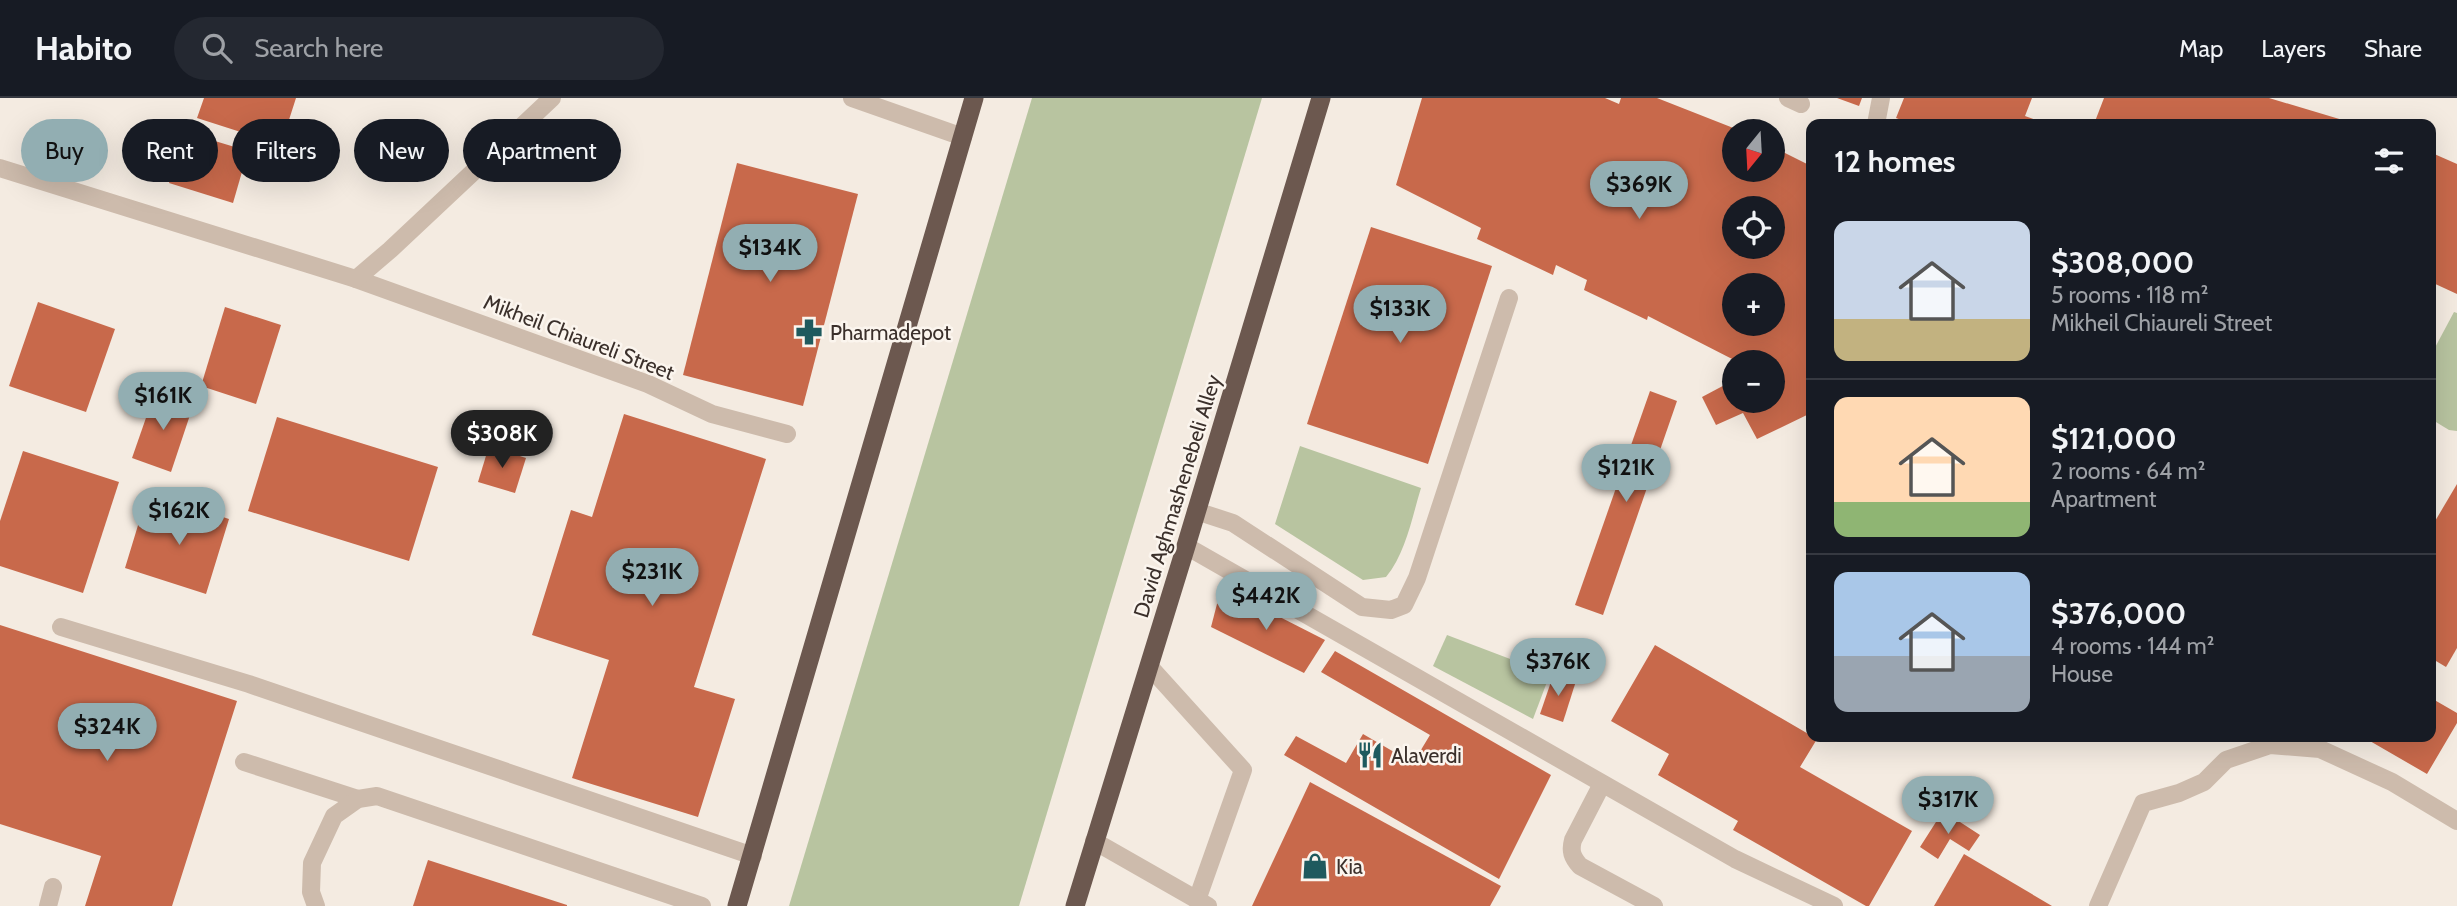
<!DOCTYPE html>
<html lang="en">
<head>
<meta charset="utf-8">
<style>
  :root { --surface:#171b24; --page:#242831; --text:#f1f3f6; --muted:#9ea1a6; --line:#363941; --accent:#92aeb2 }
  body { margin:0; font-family:Cabin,sans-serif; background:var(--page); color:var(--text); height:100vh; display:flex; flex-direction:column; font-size:26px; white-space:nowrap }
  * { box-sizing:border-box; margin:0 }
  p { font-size:23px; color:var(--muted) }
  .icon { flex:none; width:38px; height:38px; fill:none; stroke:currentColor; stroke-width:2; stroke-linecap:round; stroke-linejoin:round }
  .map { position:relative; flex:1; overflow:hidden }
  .panel { position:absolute; left:1806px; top:21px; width:630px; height:623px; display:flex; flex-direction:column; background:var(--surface); border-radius:14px; box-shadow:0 7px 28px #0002 }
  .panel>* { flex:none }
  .banner { position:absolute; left:21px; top:21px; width:665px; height:63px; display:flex; gap:14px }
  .needle { width:46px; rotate:198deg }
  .tools { position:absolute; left:1722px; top:21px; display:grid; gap:14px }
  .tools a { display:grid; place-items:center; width:63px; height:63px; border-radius:50%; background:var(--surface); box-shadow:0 7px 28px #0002; font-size:35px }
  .price { position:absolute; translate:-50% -60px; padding:0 16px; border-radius:24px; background:var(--accent); color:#111; font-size:23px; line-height:46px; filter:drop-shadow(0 2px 4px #0008) }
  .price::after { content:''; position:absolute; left:50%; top:42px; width:21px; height:16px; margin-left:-10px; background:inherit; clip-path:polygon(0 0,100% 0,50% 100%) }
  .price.on { background:#222; color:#fff }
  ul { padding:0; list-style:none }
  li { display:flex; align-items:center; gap:21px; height:175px; padding:0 28px }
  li+li { border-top:2px solid var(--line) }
  li span { display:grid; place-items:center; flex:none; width:196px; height:140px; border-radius:14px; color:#555 }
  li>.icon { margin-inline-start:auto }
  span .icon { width:84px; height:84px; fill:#fffc; stroke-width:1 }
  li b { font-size:30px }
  h2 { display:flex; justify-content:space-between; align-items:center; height:84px; padding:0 28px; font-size:30px }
  .chip { padding:0 24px; border-radius:32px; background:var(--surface); box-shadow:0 7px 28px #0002; font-size:24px; line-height:63px }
  .chip.on { background:var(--accent); color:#111 }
  header { display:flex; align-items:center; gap:42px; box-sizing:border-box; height:98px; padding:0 35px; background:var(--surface); border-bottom:2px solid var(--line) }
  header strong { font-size:33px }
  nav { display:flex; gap:38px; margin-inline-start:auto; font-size:24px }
  .search { width:490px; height:63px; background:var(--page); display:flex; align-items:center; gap:18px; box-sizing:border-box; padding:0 24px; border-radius:38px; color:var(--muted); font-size:26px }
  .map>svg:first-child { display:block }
  .green { fill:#b8c4a0 }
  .building { fill:#c8694b; fill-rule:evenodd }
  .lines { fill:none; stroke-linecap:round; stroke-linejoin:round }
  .service { stroke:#cdbbac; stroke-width:18 }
  .minor { stroke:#cdbbac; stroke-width:18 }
  .trunk { stroke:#6c584f; stroke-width:19 }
  .labels { text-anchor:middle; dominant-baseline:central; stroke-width:5; stroke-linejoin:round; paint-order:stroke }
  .poi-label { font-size:21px; fill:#3b302b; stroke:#fbf5ee; text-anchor:start }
  .street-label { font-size:21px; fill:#3b302b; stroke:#fbf5ee }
</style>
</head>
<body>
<header>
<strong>Habito</strong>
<div class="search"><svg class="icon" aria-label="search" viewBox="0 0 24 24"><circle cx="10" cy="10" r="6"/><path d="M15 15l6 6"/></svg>Search here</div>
<nav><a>Map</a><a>Layers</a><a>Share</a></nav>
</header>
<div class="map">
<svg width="2457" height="808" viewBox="0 0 2457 808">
  <rect width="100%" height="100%" fill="#f4ebe1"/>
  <g class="green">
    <path d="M 1032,0 L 1262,0 L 1019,808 L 789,808 Z"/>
    <path d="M 2454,214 L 2457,215 L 2457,333 L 2449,332 L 2431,321 L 2431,257 Z"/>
    <path d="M 1300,348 L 1421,390 C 1412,419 1406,455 1386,479 L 1363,482 L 1275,426 Z"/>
    <path d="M 1447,537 L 1550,576 L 1533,621 L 1433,568 Z"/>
  </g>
  <g class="building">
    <path d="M 204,0 L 296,0 L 279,53 L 249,43 L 250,37 L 197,20 Z"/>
    <path d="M 1422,0 L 1605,0 L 1619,6 L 1621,0 L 1657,0 L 1741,33 L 1734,33 L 1734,72 L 1773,72 L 1773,49 L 1811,68 L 1811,315 L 1757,341 L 1743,315 L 1716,327 L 1702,299 L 1734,282 L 1734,303 L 1773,303 L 1773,264 L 1738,264 L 1648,218 L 1647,222 L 1584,192 L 1587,182 L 1556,167 L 1553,177 L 1477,141 L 1481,130 L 1396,87 ZM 1734,110 L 1773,110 L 1773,149 L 1734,149 ZM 1734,187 L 1773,187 L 1773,226 L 1734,226 Z"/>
    <path d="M 1837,0 L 1862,0 L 1859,8 Z"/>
    <path d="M 1904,0 L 2032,0 L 2025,18 L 2047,26 L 1912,26 L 1896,20 Z"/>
    <path d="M 2104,0 L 2269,0 L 2356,26 L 2094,26 Z"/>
    <path d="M 185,34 L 248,53 L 233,105 L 169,85 Z"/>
    <path d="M 2432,55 L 2457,66 L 2457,196 L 2431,184 Z"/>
    <path d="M 737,65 L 858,96 L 803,308 L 683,277 Z"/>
    <path d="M 1371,129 L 1492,168 L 1428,366 L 1307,326 Z"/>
    <path d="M 38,204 L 115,231 L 86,314 L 9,288 Z"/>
    <path d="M 225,209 L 281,227 L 256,306 L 201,288 Z"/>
    <path d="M 1650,293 L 1677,303 L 1603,517 L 1575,507 Z"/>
    <path d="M 155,294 L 193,308 L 171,374 L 132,360 Z"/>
    <path d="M 624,316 L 766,361 L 694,589 L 735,601 L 698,719 L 572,680 L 609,562 L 532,537 L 571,412 L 592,419 Z"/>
    <path d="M 277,319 L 438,369 L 409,463 L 248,413 Z"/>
    <path d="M 489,348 L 526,360 L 515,395 L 478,384 Z"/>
    <path d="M 23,353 L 119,384 L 83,495 L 0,468 L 0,423 Z"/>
    <path d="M 2457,386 L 2457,550 L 2446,569 L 2431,560 L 2431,430 Z"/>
    <path d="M 167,401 L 229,421 L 206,496 L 125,470 L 139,424 L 157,430 Z"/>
    <path d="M 1233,495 L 1325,542 L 1304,575 L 1211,529 L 1217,506 Z"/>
    <path d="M 0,527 L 237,603 L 172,808 L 85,808 L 101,758 L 0,726 Z"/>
    <path d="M 1655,547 L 1817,641 L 1800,669 L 1912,733 L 1869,808 L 1866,808 L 1733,732 L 1738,723 L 1658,677 L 1669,656 L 1611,623 Z"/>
    <path d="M 1335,553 L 1551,677 L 1499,781 L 1284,657 L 1296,638 L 1346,665 L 1363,636 L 1413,665 L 1430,637 L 1321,574 Z"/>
    <path d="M 1554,575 L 1576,583 L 1563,624 L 1540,616 Z"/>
    <path d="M 2431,600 L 2457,615 L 2457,625 L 2427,676 L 2363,639 L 2431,639 Z"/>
    <path d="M 1310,684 L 1501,788 L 1490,808 L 1252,808 Z"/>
    <path d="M 1943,713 L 1980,737 L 1969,753 L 1950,741 L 1938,761 L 1920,749 Z"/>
    <path d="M 1964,756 L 2052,808 L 1934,808 Z"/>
    <path d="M 428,762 L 567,807 L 567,808 L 413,808 Z"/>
  </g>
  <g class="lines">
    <g class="service">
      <path d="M 1788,0 L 1801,6"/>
      <path d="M 1876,26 L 1881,0"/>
      <path d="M 356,181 L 648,286 L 712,316 L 787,336"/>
      <path d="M 1196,413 L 1233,425 L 1362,509 L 1391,512 L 1404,507 L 1417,480 L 1509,200"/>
      <path d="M 1186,448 L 1735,761 L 1834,808"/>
      <path d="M 61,529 L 249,586 L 753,758"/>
      <path d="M 1149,568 L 1243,672 L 1197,802"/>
      <path d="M 244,664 L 358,701"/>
      <path d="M 1602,686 L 1573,742 C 1570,753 1572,759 1580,768 L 1654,808"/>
      <path d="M 1094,743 L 1208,808"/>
      <path d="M 48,808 L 53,789"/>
      <path d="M 316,808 L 311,794 L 312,765 L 334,718 L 358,701 L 377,698 L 702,808"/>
      <path d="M 2098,808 L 2143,705 L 2179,695 L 2204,684 L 2226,662 L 2270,647 L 2320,651 L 2392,684 L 2457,723"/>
    </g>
    <g class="minor">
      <path d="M 852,0 L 963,39"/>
      <path d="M 0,70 L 356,181 L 390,152 L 552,0"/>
    </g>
    <g class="trunk">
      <path d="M 737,808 L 974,0"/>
      <path d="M 1075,808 L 1186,448 L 1321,0"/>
    </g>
  </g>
  <defs>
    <g id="pharmacy-bare" transform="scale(2.1)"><path d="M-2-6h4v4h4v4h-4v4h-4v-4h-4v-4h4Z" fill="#1f5a5e" stroke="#fbf5ee" stroke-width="2.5" paint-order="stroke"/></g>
    <g id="restaurant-bare" transform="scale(2.1)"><path d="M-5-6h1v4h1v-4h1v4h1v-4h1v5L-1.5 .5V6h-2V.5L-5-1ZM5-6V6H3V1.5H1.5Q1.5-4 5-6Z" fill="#1f5a5e" stroke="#fbf5ee" stroke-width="2.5" paint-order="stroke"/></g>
    <g id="shop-bare" transform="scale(2.1)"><path d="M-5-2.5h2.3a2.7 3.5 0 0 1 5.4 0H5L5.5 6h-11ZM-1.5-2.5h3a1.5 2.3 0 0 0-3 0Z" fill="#1f5a5e" stroke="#fbf5ee" stroke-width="2.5" paint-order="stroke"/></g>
  </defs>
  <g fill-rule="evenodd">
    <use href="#pharmacy-bare" x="809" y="234"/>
    <use href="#restaurant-bare" x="1370" y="657"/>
    <use href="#shop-bare" x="1315" y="768"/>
  </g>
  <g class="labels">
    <g class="poi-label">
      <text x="830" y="234">Pharmadepot</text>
      <text x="1391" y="657">Alaverdi</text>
      <text x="1336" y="768">Kia</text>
    </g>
    <g class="street-label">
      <text transform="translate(579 239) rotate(21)">Mikheil Chiaureli Street</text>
      <text transform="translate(1177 398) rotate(-73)">David Aghmashenebeli Alley</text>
    </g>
  </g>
</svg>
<div class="tools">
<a><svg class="needle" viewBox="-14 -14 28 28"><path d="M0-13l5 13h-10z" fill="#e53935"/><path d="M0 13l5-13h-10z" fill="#9ea1a6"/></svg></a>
<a><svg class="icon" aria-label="locate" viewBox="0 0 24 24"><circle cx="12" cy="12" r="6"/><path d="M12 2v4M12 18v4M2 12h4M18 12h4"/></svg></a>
<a>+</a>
<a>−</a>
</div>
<b class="price" style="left:1639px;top:123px">$369K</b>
<b class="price" style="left:770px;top:186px">$134K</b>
<b class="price" style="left:1400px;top:247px">$133K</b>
<b class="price" style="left:163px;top:334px">$161K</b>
<b class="price on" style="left:502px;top:372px">$308K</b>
<b class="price" style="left:1626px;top:406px">$121K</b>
<b class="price" style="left:179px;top:449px">$162K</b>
<b class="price" style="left:652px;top:510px">$231K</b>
<b class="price" style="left:1266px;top:534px">$442K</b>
<b class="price" style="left:1558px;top:600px">$376K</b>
<b class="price" style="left:107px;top:665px">$324K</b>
<b class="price" style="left:1948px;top:738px">$317K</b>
<div class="banner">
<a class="chip on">Buy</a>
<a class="chip">Rent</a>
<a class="chip">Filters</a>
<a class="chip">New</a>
<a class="chip">Apartment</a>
</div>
<section class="panel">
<h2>12 homes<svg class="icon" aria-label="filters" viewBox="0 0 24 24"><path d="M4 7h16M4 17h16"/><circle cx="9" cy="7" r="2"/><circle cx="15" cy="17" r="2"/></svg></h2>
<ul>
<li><span style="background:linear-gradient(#c9d6e8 70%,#c2b280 0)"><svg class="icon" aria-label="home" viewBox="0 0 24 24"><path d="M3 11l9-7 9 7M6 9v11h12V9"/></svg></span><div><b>$308,000</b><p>5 rooms · 118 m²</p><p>Mikheil Chiaureli Street</p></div></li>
<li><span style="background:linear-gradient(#ffd9b3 75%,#8fb573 0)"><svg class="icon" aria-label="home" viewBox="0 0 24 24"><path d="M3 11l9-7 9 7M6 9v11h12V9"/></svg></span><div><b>$121,000</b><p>2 rooms · 64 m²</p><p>Apartment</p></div></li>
<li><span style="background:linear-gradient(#a9c7e8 60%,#9aa5b1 0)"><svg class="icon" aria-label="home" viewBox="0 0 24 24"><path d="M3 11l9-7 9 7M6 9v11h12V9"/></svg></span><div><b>$376,000</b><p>4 rooms · 144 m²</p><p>House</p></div></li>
</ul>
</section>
</div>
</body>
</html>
